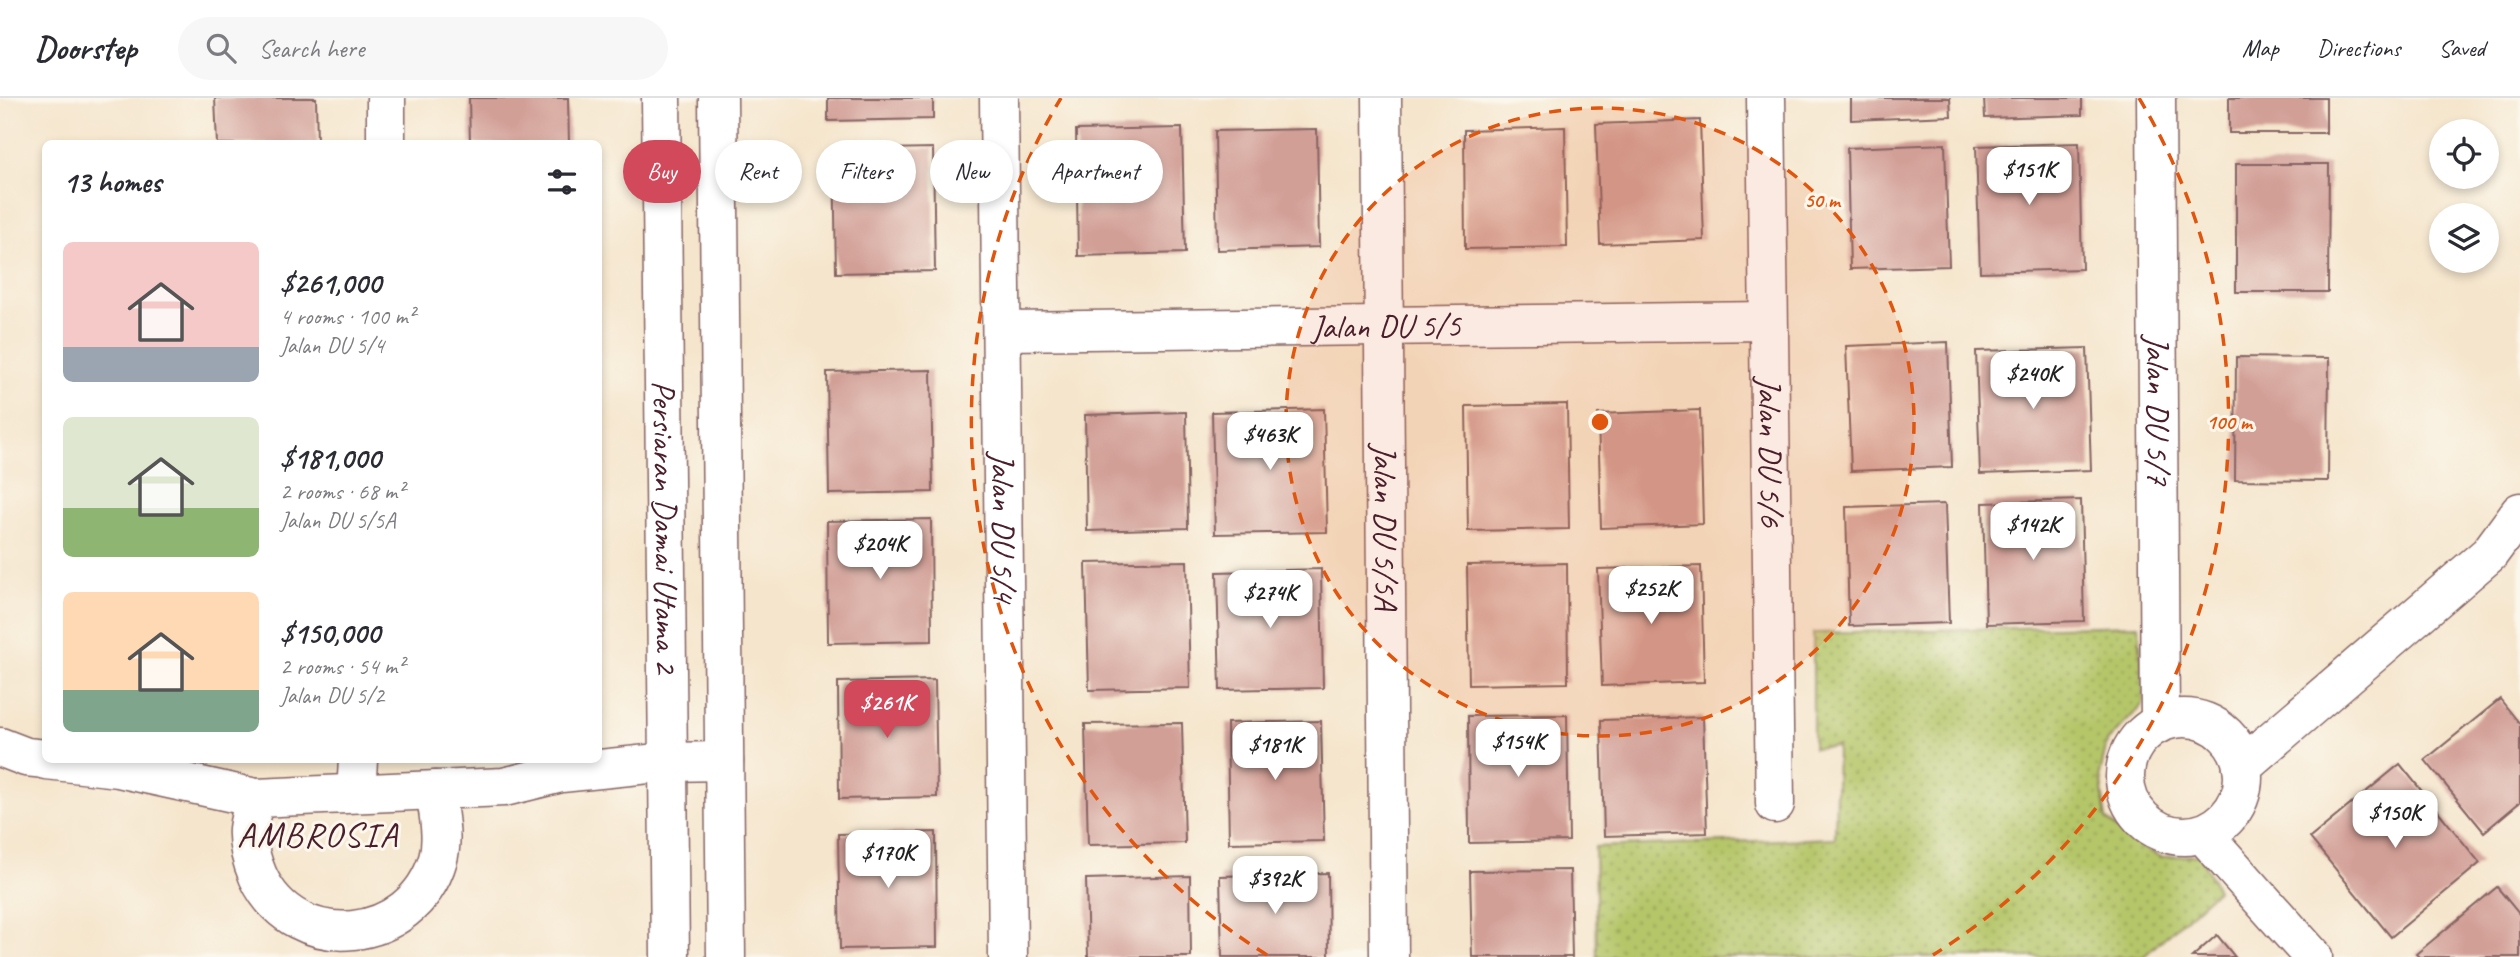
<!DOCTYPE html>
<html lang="en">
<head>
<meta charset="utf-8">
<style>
  :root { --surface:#fff; --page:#f7f7f7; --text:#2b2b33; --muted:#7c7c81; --line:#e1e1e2; --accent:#d1495b }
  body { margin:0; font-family:Caveat,sans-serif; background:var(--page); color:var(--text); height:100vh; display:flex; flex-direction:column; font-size:26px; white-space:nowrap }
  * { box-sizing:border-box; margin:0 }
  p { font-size:23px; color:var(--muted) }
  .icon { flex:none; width:38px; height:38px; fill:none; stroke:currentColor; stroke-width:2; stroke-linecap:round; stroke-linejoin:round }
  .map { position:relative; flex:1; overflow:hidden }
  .panel { position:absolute; left:42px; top:42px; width:560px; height:623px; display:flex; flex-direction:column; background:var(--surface); border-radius:10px; box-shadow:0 4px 10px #0003 }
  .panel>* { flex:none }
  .guide { position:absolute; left:623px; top:42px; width:665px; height:63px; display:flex; gap:14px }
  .buttons { position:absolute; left:2429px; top:21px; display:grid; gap:14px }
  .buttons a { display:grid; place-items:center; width:70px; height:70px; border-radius:50%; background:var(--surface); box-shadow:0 4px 10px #0003; font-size:35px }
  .price { position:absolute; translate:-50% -60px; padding:0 16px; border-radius:14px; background:#fff; color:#222; font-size:23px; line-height:46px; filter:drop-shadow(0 2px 4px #0008) }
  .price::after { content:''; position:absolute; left:50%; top:42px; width:21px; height:16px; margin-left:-10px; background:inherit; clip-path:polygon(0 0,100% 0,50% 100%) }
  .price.on { background:var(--accent); color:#fff }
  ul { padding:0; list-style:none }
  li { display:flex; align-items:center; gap:21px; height:175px; padding:0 21px }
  li span { display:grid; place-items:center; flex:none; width:196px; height:140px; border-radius:10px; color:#555 }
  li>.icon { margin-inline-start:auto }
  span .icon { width:84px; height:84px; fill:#fffc; stroke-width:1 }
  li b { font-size:30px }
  h2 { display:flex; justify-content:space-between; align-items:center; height:84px; padding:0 21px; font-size:30px }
  .chip { padding:0 24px; border-radius:32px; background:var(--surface); box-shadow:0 4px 10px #0003; font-size:24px; line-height:63px }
  .chip.on { background:var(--accent); color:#fff }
  header { display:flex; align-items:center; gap:42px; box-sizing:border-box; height:98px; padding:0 35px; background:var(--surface); border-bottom:2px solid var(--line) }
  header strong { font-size:33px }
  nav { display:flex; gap:38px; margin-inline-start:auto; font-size:24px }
  .search { width:490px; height:63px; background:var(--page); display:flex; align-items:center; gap:18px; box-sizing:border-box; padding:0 24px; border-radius:38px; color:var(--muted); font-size:26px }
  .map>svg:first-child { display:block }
  .green { fill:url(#green-dots); stroke:#80724a; stroke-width:2 }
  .building { fill:#d29f96 }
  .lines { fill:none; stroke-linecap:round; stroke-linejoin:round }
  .minor-casing { stroke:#866463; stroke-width:41 }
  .tertiary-casing { stroke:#866463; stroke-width:41 }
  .minor { stroke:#fff; stroke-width:38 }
  .tertiary { stroke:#fff; stroke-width:38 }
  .ring { fill:none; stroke:#e0560e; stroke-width:3.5; stroke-dasharray:12 9 }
  .labels { text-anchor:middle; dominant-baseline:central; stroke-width:6; stroke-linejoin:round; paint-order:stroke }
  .street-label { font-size:33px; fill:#4a1f2b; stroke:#fbf7ec }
  .neighbourhood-label { font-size:35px; letter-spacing:2px; fill:#4a1f2b; stroke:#fbf7ec }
  .centre { fill:#e0560e; stroke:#fbf7ec; stroke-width:3.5 }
  .ring-label { font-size:21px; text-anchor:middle; font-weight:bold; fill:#e0560e; stroke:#fbf7ec; stroke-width:6; stroke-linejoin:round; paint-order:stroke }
</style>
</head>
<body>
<header>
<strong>Doorstep</strong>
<div class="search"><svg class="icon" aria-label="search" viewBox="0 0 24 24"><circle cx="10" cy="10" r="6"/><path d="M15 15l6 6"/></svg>Search here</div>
<nav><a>Map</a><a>Directions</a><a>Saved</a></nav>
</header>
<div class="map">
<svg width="2520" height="859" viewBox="0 0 2520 859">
  <defs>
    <pattern id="green-dots" width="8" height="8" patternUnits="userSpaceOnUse" patternTransform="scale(1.75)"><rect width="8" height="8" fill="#b5c669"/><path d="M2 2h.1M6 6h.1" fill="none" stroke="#95a057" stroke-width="1.8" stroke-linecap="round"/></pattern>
  </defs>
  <rect width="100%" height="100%" fill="#fbf7ec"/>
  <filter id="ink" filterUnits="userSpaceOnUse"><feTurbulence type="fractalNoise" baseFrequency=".0143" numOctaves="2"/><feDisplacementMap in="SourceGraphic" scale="14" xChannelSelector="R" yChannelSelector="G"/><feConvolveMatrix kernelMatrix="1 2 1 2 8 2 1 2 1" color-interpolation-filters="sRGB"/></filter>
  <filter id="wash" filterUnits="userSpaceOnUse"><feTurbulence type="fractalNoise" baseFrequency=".00686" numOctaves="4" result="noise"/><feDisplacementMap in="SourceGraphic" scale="28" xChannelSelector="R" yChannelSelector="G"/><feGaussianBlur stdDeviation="1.57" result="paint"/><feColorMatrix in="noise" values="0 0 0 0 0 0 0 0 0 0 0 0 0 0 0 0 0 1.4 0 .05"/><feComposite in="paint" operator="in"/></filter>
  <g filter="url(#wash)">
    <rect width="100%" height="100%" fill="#f5e5cc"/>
    <path class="green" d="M 2139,527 L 2144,605 L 2107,644 L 2100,677 L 2106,721 L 2133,745 L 2161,759 L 2200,757 L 2217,792 L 2143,859 L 1597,859 L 1595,749 L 1835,740 L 1837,648 L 1813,650 L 1813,535 Z"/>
    <g id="blocks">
      <g class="building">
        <path d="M 215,0 L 316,0 L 317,46 L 217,46 Z"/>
        <path d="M 469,0 L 568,0 L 569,46 L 470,46 Z"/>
        <path d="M 828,0 L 933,0 L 933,21 L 828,23 Z"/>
        <path d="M 1851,0 L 1950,0 L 1951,18 L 1851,22 Z"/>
        <path d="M 1984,0 L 2082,0 L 2082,17 L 1985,20 Z"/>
        <rect x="2229" y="0" width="97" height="35"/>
        <path d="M 1700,22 L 1704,142 L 1600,146 L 1596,26 Z"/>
        <path d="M 1565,29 L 1567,149 L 1465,151 L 1464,32 Z"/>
        <path d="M 1182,30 L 1185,155 L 1078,158 L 1076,32 Z"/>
        <path d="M 1317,31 L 1319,149 L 1217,152 L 1215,33 Z"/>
        <path d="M 2079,45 L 2082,171 L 1980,174 L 1976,48 Z"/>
        <path d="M 1945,46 L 1949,168 L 1850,171 L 1847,50 Z"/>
        <path d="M 933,50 L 935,173 L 836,175 L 834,52 Z"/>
        <path d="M 2236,66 L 2329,66 L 2328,194 L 2236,194 Z"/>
        <path d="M 1948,244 L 1952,369 L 1851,373 L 1846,248 Z"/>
        <path d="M 2087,250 L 2091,372 L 1980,376 L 1976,253 Z"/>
        <path d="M 2236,259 L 2329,260 L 2328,383 L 2235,382 Z"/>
        <path d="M 931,272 L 933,394 L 829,396 L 827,274 Z"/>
        <path d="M 1567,306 L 1569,431 L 1468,433 L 1466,308 Z"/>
        <path d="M 1324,311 L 1327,434 L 1215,436 L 1212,314 Z"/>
        <path d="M 1700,312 L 1703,426 L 1601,430 L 1598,316 Z"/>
        <path d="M 1186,314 L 1188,430 L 1087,433 L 1085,317 Z"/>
        <path d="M 2081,402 L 2084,523 L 1986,526 L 1983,405 Z"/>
        <path d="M 1945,406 L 1949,525 L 1849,528 L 1846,409 Z"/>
        <path d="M 931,421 L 932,543 L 828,545 L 827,423 Z"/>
        <path d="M 1187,463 L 1190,590 L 1089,592 L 1086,465 Z"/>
        <path d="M 1567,465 L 1568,585 L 1469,587 L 1467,467 Z"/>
        <path d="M 1701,468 L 1704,584 L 1602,588 L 1598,471 Z"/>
        <path d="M 1321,471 L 1323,590 L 1220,592 L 1217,474 Z"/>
        <path d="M 935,582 L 937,699 L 839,701 L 838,584 Z"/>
        <path d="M 2500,601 L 2520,626 L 2520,704 L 2484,734 L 2425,662 Z"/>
        <path d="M 1567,617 L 1569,743 L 1469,745 L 1468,618 Z"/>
        <path d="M 1703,619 L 1707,735 L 1604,738 L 1601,622 Z"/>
        <path d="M 1321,623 L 1324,743 L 1229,745 L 1227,625 Z"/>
        <path d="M 1182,625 L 1185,745 L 1088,747 L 1085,626 Z"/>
        <path d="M 2400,666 L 2480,765 L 2391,839 L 2310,740 Z"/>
        <path d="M 936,734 L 937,849 L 840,851 L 838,736 Z"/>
        <path d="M 1570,772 L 1572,859 L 1472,859 L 1470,773 Z"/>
        <path d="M 1328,775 L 1329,859 L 1222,859 L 1220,778 Z"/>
        <path d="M 1190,778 L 1191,859 L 1088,859 L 1086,781 Z"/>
        <path d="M 2497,789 L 2520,817 L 2520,859 L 2419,859 L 2416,856 Z"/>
        <path d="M 2217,837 L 2235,859 L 2192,859 Z"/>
      </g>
    </g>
  </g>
  <g filter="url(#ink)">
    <use href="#blocks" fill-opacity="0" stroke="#866463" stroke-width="2"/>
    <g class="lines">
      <g class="minor-casing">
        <g id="minor">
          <path id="s1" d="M 999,0 L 1008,859"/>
          <path id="s2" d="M 1382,0 L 1389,859"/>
          <path id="s3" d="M 1766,0 L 1775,706"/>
          <path id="s4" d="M 2156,0 L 2160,624"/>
          <path d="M 386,46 L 386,0"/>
          <path id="s5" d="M 1003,233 L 1768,223"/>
          <circle cx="2184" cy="679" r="59"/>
          <path d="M 0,649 L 26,659 L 46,661"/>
          <path d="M 46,662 L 118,670 L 256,700 L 504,689 L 561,675 L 668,664 L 724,663"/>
          <path d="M 2242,668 L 2489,456 L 2520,414"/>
          <path d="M 356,695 L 358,662"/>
          <path d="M 256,700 C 253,709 249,721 248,731 C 247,747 252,764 258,778 C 295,859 413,847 438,761 C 444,740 438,714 435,692"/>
          <path d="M 2203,736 L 2313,859"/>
        </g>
      </g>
      <g class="tertiary-casing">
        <g id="tertiary">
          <path id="s6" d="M 661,0 L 670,859"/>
          <path d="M 718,0 L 726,859"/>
        </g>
      </g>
      <use href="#minor" class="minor"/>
      <use href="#tertiary" class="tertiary"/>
    </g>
  </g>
  <circle cx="1600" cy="324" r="314" fill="#e0560e" fill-opacity=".12"/>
  <g class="ring">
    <circle cx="1600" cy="324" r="314"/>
    <path d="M1267 857A629 629 0 0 1 1061 0M2139 0A629 629 0 0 1 1933 857"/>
  </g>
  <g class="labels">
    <g class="street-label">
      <text stroke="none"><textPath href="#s5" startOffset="383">Jalan DU 5/5</textPath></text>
      <text stroke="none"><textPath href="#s4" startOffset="312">Jalan DU 5/7</textPath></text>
      <text stroke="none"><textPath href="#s3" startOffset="354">Jalan DU 5/6</textPath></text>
      <text stroke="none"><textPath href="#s6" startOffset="429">Persiaran Damai Utama 2</textPath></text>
      <text stroke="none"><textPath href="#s1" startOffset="429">Jalan DU 5/4</textPath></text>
      <text stroke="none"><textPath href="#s2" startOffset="429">Jalan DU 5/5A</textPath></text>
    </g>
    <g class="neighbourhood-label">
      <text x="318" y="736">AMBROSIA</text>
    </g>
  </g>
  <circle cx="1600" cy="324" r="10" class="centre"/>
  <g class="ring-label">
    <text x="1822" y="109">50 m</text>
    <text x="2229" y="331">100 m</text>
  </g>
</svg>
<div class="buttons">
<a><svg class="icon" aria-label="locate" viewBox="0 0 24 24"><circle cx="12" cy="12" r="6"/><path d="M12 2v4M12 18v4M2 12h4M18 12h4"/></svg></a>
<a><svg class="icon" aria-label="layers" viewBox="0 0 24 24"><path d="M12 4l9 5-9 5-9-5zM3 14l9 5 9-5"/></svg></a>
</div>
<b class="price" style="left:2029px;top:109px">$151K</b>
<b class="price" style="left:2033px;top:313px">$240K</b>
<b class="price" style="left:1270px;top:374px">$463K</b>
<b class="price" style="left:2033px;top:464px">$142K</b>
<b class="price" style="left:880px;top:483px">$204K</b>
<b class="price" style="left:1651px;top:528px">$252K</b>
<b class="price" style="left:1270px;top:532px">$274K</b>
<b class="price on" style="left:887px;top:642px">$261K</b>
<b class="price" style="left:1518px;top:681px">$154K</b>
<b class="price" style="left:1275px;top:684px">$181K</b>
<b class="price" style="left:2395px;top:752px">$150K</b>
<b class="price" style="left:888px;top:792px">$170K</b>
<b class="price" style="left:1275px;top:818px">$392K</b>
<div class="guide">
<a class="chip on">Buy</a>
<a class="chip">Rent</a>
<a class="chip">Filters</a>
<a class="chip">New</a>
<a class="chip">Apartment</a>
</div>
<section class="panel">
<h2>13 homes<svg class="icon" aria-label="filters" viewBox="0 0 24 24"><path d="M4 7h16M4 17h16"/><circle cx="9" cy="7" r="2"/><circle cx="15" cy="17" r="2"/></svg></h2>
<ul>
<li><span style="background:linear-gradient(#f6c9c9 75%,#9aa5b1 0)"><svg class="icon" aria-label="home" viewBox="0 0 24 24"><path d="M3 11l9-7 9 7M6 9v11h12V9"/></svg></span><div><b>$261,000</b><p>4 rooms · 100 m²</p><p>Jalan DU 5/4</p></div></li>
<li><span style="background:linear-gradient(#dfe7d0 65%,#8fb573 0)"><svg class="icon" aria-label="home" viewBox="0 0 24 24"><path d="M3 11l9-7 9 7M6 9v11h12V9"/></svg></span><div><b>$181,000</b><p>2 rooms · 68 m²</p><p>Jalan DU 5/5A</p></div></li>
<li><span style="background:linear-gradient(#ffd9b3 70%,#7fa58c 0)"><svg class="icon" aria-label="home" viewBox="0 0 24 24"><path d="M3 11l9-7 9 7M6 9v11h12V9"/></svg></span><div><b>$150,000</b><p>2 rooms · 54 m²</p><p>Jalan DU 5/2</p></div></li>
</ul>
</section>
</div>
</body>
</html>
